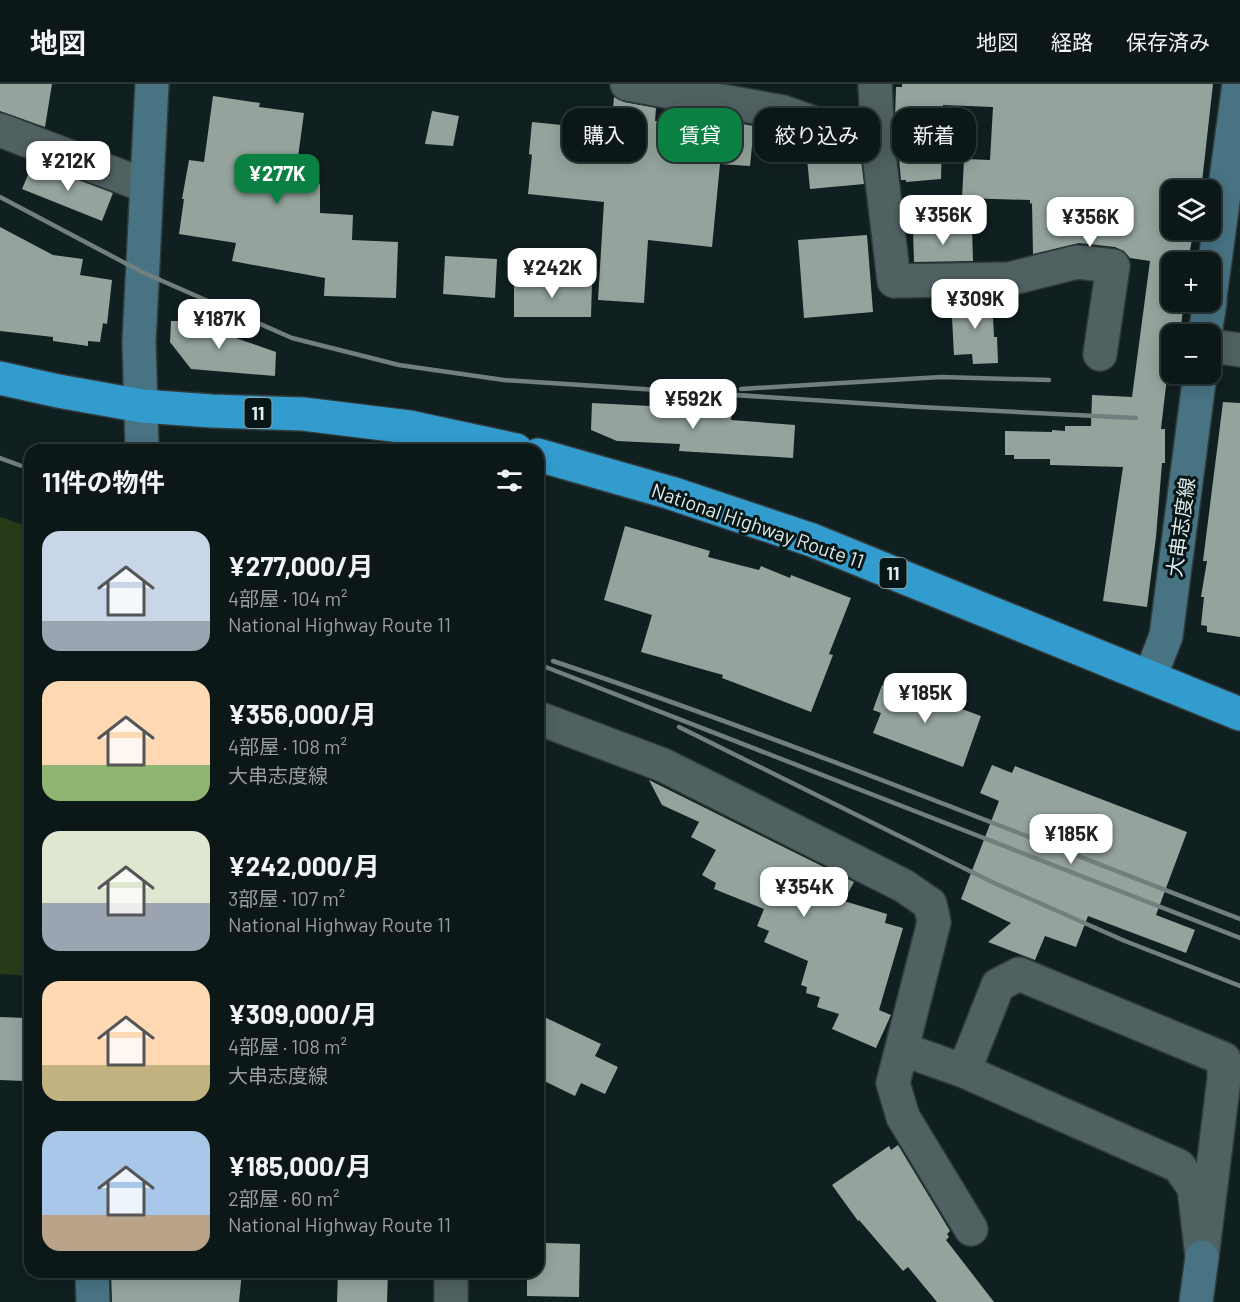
<!DOCTYPE html>
<html lang="ja">
<head>
<meta charset="utf-8">
<style>
  :root { --surface:#0c1718; --page:#152021; --text:#f1f3f6; --muted:#9a9fa2; --line:#2c3637; --accent:#0b8043 }
  body { margin:0; font-family:Barlow,"Noto Sans JP",sans-serif; background:var(--page); color:var(--text); height:100vh; display:flex; flex-direction:column; font-size:22px; white-space:nowrap }
  * { box-sizing:border-box; margin:0 }
  p { font-size:20px; color:var(--muted) }
  .icon { flex:none; width:33px; height:33px; fill:none; stroke:currentColor; stroke-width:2; stroke-linecap:round; stroke-linejoin:round }
  .map { position:relative; flex:1; overflow:hidden }
  .side { position:absolute; left:24px; top:360px; width:520px; height:834px; display:flex; flex-direction:column; background:var(--surface); border-radius:18px; box-shadow:0 3px 15px #0003,0 0 0 2px var(--line) }
  .side>* { flex:none }
  .top-card { position:absolute; left:562px; top:24px; width:570px; height:54px; display:flex; gap:12px }
  .buttons { position:absolute; left:1161px; top:96px; display:grid; gap:12px }
  .buttons a { display:grid; place-items:center; width:60px; height:60px; border-radius:12px; background:var(--surface); box-shadow:0 3px 15px #0003,0 0 0 2px var(--line); font-size:30px }
  .price { position:absolute; translate:-50% -51px; padding:0 14px; border-radius:12px; background:#fff; color:#222; font-size:20px; line-height:39px; filter:drop-shadow(0 2px 3px #0008) }
  .price::after { content:''; position:absolute; left:50%; top:36px; width:18px; height:14px; margin-left:-9px; background:inherit; clip-path:polygon(0 0,100% 0,50% 100%) }
  .price.selected { background:var(--accent); color:#fff }
  ul { padding:0; list-style:none }
  li { display:flex; align-items:center; gap:18px; height:150px; padding:0 18px }
  li span { display:grid; place-items:center; flex:none; width:168px; height:120px; border-radius:18px; color:#555 }
  li>.icon { margin-inline-start:auto }
  span .icon { width:72px; height:72px; fill:#fffc; stroke-width:1 }
  li b { font-size:26px }
  h2 { display:flex; justify-content:space-between; align-items:center; height:72px; padding:0 18px; font-size:26px }
  .pill { padding:0 21px; border-radius:18px; background:var(--surface); box-shadow:0 3px 15px #0003,0 0 0 2px var(--line); font-size:21px; line-height:54px }
  .pill.selected { background:var(--accent); color:#fff }
  header { display:flex; align-items:center; gap:36px; box-sizing:border-box; height:84px; padding:0 30px; background:var(--surface); border-bottom:2px solid var(--line) }
  header strong { font-size:28px }
  nav { display:flex; gap:33px; margin-inline-start:auto; font-size:21px }
  .map>svg:first-child { display:block }
  .green { fill:#293c1a }
  .building { fill:#94a49d }
  .lines { fill:none; stroke-linecap:round; stroke-linejoin:round }
  .street-casing { stroke:#323b3c; stroke-width:36 }
  .secondary-casing { stroke:#323b3c; stroke-width:36 }
  .highway-casing { stroke:#323b3c; stroke-width:36 }
  .street { stroke:#506162; stroke-width:33 }
  .secondary { stroke:#477383; stroke-width:33 }
  .highway { stroke:#339ccf; stroke-width:33 }
  .rail { stroke:#727f7f; stroke-width:4.5 }
  .labels { text-anchor:middle; dominant-baseline:central; stroke-width:6; stroke-linejoin:round; paint-order:stroke }
  .shield { fill:#071617; stroke:#a0abab; stroke-width:1.5 }
  .shield-label { font-size:18px; font-weight:bold; fill:#e1ebeb }
  .street-label { font-size:20px; fill:#e1ebeb; stroke:#071617 }
</style>
</head>
<body>
<header>
<strong>地図</strong>
<nav><a>地図</a><a>経路</a><a>保存済み</a></nav>
</header>
<div class="map">
<svg width="1240" height="1218" viewBox="0 0 1240 1218">
  <rect width="100%" height="100%" fill="#101f20"/>
  <path class="green" d="M 0,433 L 30,443 L 30,892 L 0,890 Z"/>
  <g class="building">
    <path d="M 0,0 L 52,0 L 45,43 L 0,27 Z"/>
    <path d="M 902,0 L 1213,0 L 1202,98 L 1199,98 L 1197,106 L 1172,106 L 1172,146 L 1192,146 L 1193,149 L 1188,178 L 1172,178 L 1172,218 L 1184,218 L 1180,250 L 1172,250 L 1161,345 L 1165,345 L 1165,379 L 1162,379 L 1156,453 L 1147,523 L 1103,517 L 1123,383 L 1050,381 L 1050,375 L 1014,375 L 1014,371 L 1005,371 L 1005,347 L 1052,348 L 1052,346 L 1065,347 L 1065,342 L 1091,342 L 1092,311 L 1132,313 L 1150,177 L 1130,174 L 1124,167 L 1115,163 L 1079,159 L 1033,170 L 1032,119 L 1030,120 L 1030,116 L 962,114 L 964,75 L 990,76 L 993,23 L 943,21 L 941,95 L 906,98 L 906,96 L 901,96 L 895,33 L 896,3 L 902,3 Z"/>
    <path d="M 213,12 L 260,19 L 259,23 L 304,29 L 295,95 L 320,100 L 320,129 L 353,131 L 352,156 L 398,158 L 396,214 L 324,212 L 325,194 L 232,177 L 236,159 L 179,150 L 184,115 L 182,115 L 189,76 L 204,78 Z"/>
    <path d="M 614,13 L 624,18 L 656,24 L 655,37 L 658,37 L 657,47 L 724,53 L 725,37 L 754,42 L 750,82 L 720,80 L 712,163 L 648,156 L 644,219 L 598,216 L 604,118 L 528,110 L 532,71 L 529,70 L 532,38 L 611,46 Z"/>
    <path d="M 432,27 L 459,32 L 453,62 L 425,60 Z"/>
    <path d="M 825,63 L 834,66 L 834,72 L 846,70 L 861,76 L 864,100 L 810,105 L 806,65 Z"/>
    <path d="M 33,79 L 113,109 L 102,137 L 22,105 Z"/>
    <path d="M 0,143 L 53,171 L 83,175 L 80,191 L 112,196 L 107,240 L 103,239 L 100,258 L 88,257 L 88,262 L 53,257 L 53,253 L 0,247 Z"/>
    <path d="M 972,145 L 973,177 L 914,178 L 913,147 Z"/>
    <path d="M 867,151 L 873,228 L 804,234 L 798,156 Z"/>
    <path d="M 445,172 L 497,175 L 495,214 L 443,210 Z"/>
    <path d="M 514,197 L 592,199 L 591,233 L 514,233 Z"/>
    <path d="M 992,214 L 994,253 L 997,253 L 998,279 L 973,280 L 972,270 L 954,271 L 951,215 Z"/>
    <path d="M 171,237 L 200,237 L 230,252 L 276,268 L 275,292 L 191,285 L 170,258 Z"/>
    <path d="M 1223,318 L 1240,319 L 1240,553 L 1207,548 L 1207,542 L 1201,541 L 1204,513 L 1201,513 L 1207,477 L 1203,477 Z"/>
    <path d="M 592,319 L 670,323 L 670,325 L 677,326 L 732,330 L 731,336 L 795,341 L 793,374 L 679,367 L 680,360 L 617,357 L 591,346 Z"/>
    <path d="M 625,442 L 710,467 L 708,473 L 759,486 L 761,482 L 790,494 L 791,491 L 851,514 L 829,570 L 833,571 L 811,628 L 722,594 L 723,591 L 641,568 L 652,531 L 604,516 Z"/>
    <path d="M 892,600 L 981,632 L 963,683 L 873,649 L 881,629 L 873,626 L 882,601 L 890,604 Z"/>
    <path d="M 992,681 L 1012,689 L 1015,682 L 1187,748 L 1156,831 L 1195,846 L 1186,869 L 1088,832 L 1076,863 L 1045,852 L 1035,876 L 988,858 L 1011,839 L 961,815 L 999,717 L 980,709 Z"/>
    <path d="M 649,696 L 854,798 L 844,817 L 887,830 L 885,839 L 903,844 L 879,926 L 891,931 L 876,964 L 832,945 L 839,930 L 817,923 L 820,913 L 806,909 L 807,903 L 801,901 L 808,877 L 764,858 L 769,847 L 757,842 L 764,825 L 714,805 L 716,799 L 702,791 L 716,766 L 691,753 L 699,738 L 662,721 Z"/>
    <path d="M 538,930 L 601,960 L 595,972 L 618,983 L 605,1010 L 581,999 L 575,1012 L 538,994 Z"/>
    <path d="M 0,933 L 27,934 L 24,997 L 0,996 Z"/>
    <path d="M 898,1061 L 950,1147 L 947,1150 L 949,1153 L 946,1156 L 994,1218 L 937,1218 L 908,1183 L 903,1187 L 859,1136 L 858,1137 L 832,1101 L 889,1062 L 891,1066 Z"/>
    <path d="M 546,1159 L 580,1160 L 579,1213 L 527,1212 L 527,1188 L 538,1188 L 538,1170 L 546,1170 Z"/>
    <path d="M 111,1188 L 242,1188 L 239,1218 L 112,1218 Z"/>
    <path d="M 338,1188 L 388,1188 L 387,1218 L 337,1218 Z"/>
  </g>
  <g class="lines">
    <g class="street-casing">
      <g id="street">
        <path d="M 627,0 L 783,28 L 878,62"/>
        <path d="M 875,0 L 878,62 L 894,197 L 1009,195 L 1077,178 L 1113,182 L 1100,270"/>
        <path d="M 0,46 L 146,102"/>
        <path d="M 1210,262 L 1240,266"/>
        <path d="M 538,634 L 663,681 L 904,802 L 930,820 L 934,838 L 893,999 L 903,1033 L 971,1145"/>
        <path d="M 902,965 L 964,987 L 1179,1082 L 1194,1104 L 1202,1173 L 1224,995 L 1224,975 L 1019,890 L 998,901 L 964,987"/>
        <path d="M 451,1218 L 451,1188"/>
      </g>
    </g>
    <g class="secondary-casing">
      <g id="secondary">
        <path d="M 1210,213 L 1239,0"/>
        <path d="M 1205,250 L 1210,218"/>
        <path d="M 142,366 L 139,258 L 152,0"/>
        <path d="M 1150,593 L 1166,552 L 1200,290"/>
        <path d="M 92,1188 L 93,1218"/>
        <path d="M 1196,1218 L 1202,1173"/>
      </g>
    </g>
    <g class="highway-casing">
      <g id="highway">
        <path d="M 0,294 L 58,307 L 142,322 L 212,327 L 303,330 L 409,343 L 516,366"/>
        <path d="M 538,371 L 671,409 L 812,456 L 1240,630"/>
      </g>
    </g>
    <use href="#street" class="street"/>
    <use href="#secondary" class="secondary"/>
    <use href="#highway" class="highway"/>
    <g class="rail">
      <path d="M 0,113 L 142,188 L 292,254 L 399,281 L 504,296 L 920,323 L 1136,334"/>
      <path d="M 741,305 L 941,293 L 1049,296"/>
      <path d="M 0,374 L 30,385"/>
      <path d="M 553,577 C 785,655 1012,747 1240,835"/>
      <path d="M 538,580 L 1240,854"/>
      <path d="M 679,643 L 992,798 L 1125,857 L 1240,902"/>
    </g>
  </g>
  <g class="labels">
    <g class="shield">
      <rect x="244.5" y="314" width="27" height="30" rx="4.5"/>
      <rect x="879.5" y="474" width="27" height="30" rx="4.5"/>
    </g>
    <g class="shield-label">
      <text x="258" y="329">11</text>
      <text x="893" y="489">11</text>
    </g>
    <g class="street-label">
      <text transform="translate(758 441) rotate(19)">National Highway Route 11</text>
      <text transform="translate(1180 443) rotate(-82)">大串志度線</text>
    </g>
  </g>
</svg>
<div class="buttons">
<a><svg class="icon" aria-label="layers" viewBox="0 0 24 24"><path d="M12 4l9 5-9 5-9-5zM3 14l9 5 9-5"/></svg></a>
<a>+</a>
<a>−</a>
</div>
<b class="price" style="left:68px;top:108px">¥212K</b>
<b class="price selected" style="left:277px;top:121px">¥277K</b>
<b class="price" style="left:943px;top:162px">¥356K</b>
<b class="price" style="left:1090px;top:164px">¥356K</b>
<b class="price" style="left:552px;top:215px">¥242K</b>
<b class="price" style="left:975px;top:246px">¥309K</b>
<b class="price" style="left:219px;top:266px">¥187K</b>
<b class="price" style="left:693px;top:346px">¥592K</b>
<b class="price" style="left:925px;top:640px">¥185K</b>
<b class="price" style="left:1071px;top:781px">¥185K</b>
<b class="price" style="left:804px;top:834px">¥354K</b>
<div class="top-card">
<a class="pill">購入</a>
<a class="pill selected">賃貸</a>
<a class="pill">絞り込み</a>
<a class="pill">新着</a>
</div>
<section class="side">
<h2>11件の物件<svg class="icon" aria-label="filters" viewBox="0 0 24 24"><path d="M4 7h16M4 17h16"/><circle cx="9" cy="7" r="2"/><circle cx="15" cy="17" r="2"/></svg></h2>
<ul>
<li><span style="background:linear-gradient(#c9d6e8 75%,#9aa5b1 0)"><svg class="icon" aria-label="home" viewBox="0 0 24 24"><path d="M3 11l9-7 9 7M6 9v11h12V9"/></svg></span><div><b>¥277,000/月</b><p>4部屋 · 104 m²</p><p>National Highway Route 11</p></div></li>
<li><span style="background:linear-gradient(#ffd9b3 70%,#8fb573 0)"><svg class="icon" aria-label="home" viewBox="0 0 24 24"><path d="M3 11l9-7 9 7M6 9v11h12V9"/></svg></span><div><b>¥356,000/月</b><p>4部屋 · 108 m²</p><p>大串志度線</p></div></li>
<li><span style="background:linear-gradient(#dfe7d0 60%,#9aa5b1 0)"><svg class="icon" aria-label="home" viewBox="0 0 24 24"><path d="M3 11l9-7 9 7M6 9v11h12V9"/></svg></span><div><b>¥242,000/月</b><p>3部屋 · 107 m²</p><p>National Highway Route 11</p></div></li>
<li><span style="background:linear-gradient(#ffd9b3 70%,#c2b280 0)"><svg class="icon" aria-label="home" viewBox="0 0 24 24"><path d="M3 11l9-7 9 7M6 9v11h12V9"/></svg></span><div><b>¥309,000/月</b><p>4部屋 · 108 m²</p><p>大串志度線</p></div></li>
<li><span style="background:linear-gradient(#a9c7e8 70%,#b9a48a 0)"><svg class="icon" aria-label="home" viewBox="0 0 24 24"><path d="M3 11l9-7 9 7M6 9v11h12V9"/></svg></span><div><b>¥185,000/月</b><p>2部屋 · 60 m²</p><p>National Highway Route 11</p></div></li>
</ul>
</section>
</div>
</body>
</html>
